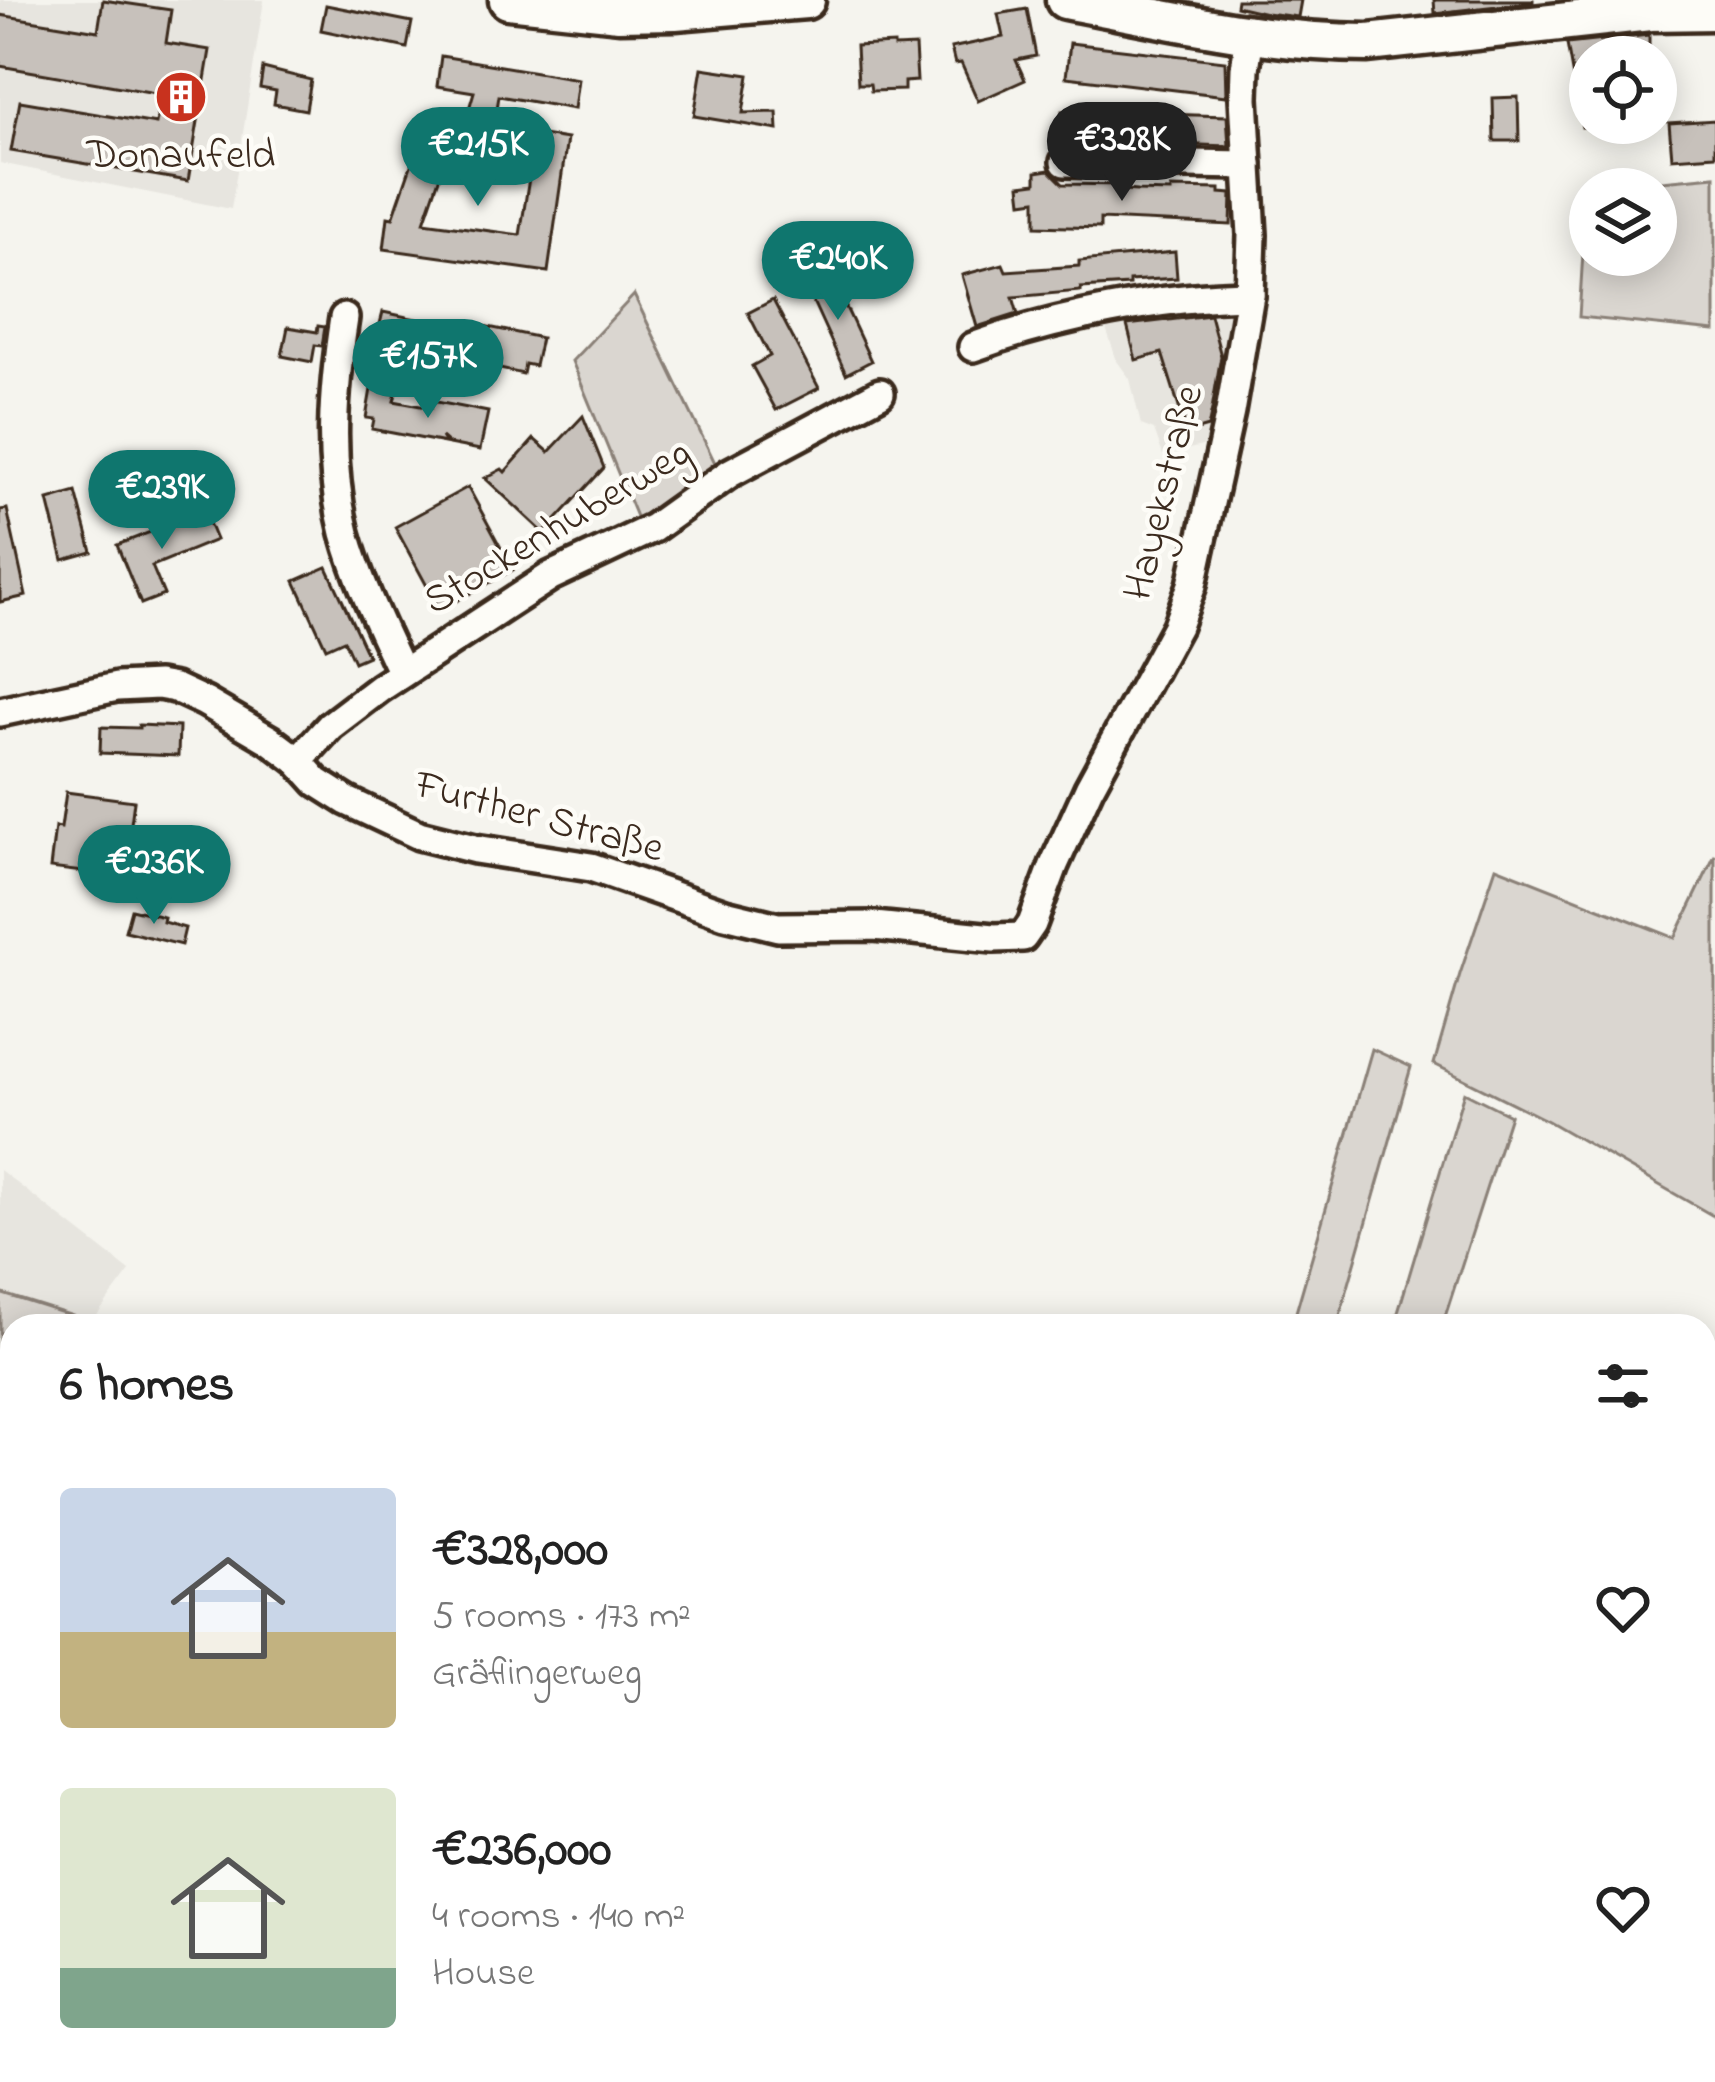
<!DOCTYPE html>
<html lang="en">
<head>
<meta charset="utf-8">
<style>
  :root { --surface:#fff; --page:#f6f6f6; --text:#222; --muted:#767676; --accent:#0f766e }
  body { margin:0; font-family:"Indie Flower",sans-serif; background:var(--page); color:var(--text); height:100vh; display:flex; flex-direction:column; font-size:45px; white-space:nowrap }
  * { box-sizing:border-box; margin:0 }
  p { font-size:39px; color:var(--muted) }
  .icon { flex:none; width:66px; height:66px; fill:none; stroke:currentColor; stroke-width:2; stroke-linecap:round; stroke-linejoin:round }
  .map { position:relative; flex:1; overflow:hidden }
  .sheet { position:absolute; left:0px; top:1314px; width:1716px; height:768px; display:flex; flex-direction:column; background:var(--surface); border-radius:36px 36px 0 0; box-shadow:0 6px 30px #0003 }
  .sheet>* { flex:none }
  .controls { position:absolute; left:1569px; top:36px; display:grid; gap:24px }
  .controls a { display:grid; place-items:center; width:108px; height:108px; border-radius:50%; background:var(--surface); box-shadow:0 6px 30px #0003; font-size:60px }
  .price { position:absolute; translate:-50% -102px; padding:0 27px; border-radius:42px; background:var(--accent); color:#fff; font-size:39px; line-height:78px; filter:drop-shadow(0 3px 6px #0008) }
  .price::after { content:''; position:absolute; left:50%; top:72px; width:36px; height:27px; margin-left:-18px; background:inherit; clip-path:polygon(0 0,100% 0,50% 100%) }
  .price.selected { background:#222; color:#fff }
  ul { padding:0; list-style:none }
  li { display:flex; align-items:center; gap:36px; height:300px; padding:0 60px }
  li span { display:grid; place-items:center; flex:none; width:336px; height:240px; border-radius:12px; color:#555 }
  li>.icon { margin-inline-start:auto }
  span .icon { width:144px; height:144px; fill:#fffc; stroke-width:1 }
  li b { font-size:51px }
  h2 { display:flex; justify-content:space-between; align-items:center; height:144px; padding:0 60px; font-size:51px }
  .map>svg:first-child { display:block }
  .built { fill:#e7e5df }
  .green { fill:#dad6d0; stroke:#8a8077; stroke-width:3; fill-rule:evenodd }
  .water { fill:#b4aca4; stroke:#84786e; stroke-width:3 }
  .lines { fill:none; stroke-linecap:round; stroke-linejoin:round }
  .stream { stroke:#84786e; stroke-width:6 }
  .building { fill:#c7c1bb; stroke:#3b2a1e; stroke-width:3 }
  .minor-casing { stroke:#3b2a1e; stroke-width:36 }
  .major-casing { stroke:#3b2a1e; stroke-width:45 }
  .minor { stroke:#fdfcf7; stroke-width:27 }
  .major { stroke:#fdfcf7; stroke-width:36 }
  .labels { text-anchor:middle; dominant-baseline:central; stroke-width:9; stroke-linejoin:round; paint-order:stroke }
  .poi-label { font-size:42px; fill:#3b2a1e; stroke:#fdfcf7 }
  .street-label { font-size:42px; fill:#3b2a1e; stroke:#fdfcf7 }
</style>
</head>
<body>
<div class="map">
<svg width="1715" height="2082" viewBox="0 0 1715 2082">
  <rect width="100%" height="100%" fill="#f5f4ee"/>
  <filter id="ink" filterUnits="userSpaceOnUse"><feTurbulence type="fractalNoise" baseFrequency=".00833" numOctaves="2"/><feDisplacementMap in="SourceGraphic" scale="24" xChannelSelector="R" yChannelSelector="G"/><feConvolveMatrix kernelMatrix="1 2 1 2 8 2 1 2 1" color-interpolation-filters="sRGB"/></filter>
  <g filter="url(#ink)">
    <g class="built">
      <path d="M 0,0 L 264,0 L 231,209 L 0,163 Z"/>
      <path d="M 1228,303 L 1242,310 L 1219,442 L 1163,455 L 1154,430 L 1141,425 L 1130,379 L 1117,361 L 1104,323 Z"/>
      <path d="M 0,1170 L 130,1271 L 92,1322 L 0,1293 Z"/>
    </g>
    <g class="green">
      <path d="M 1715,176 L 1715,331 L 1579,317 L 1587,188 ZM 1590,189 L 1656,189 L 1656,255 L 1590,255 Z"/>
      <path d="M 634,295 L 718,469 L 639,524 L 572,361 Z"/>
      <path d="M 1715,855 L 1715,1217 L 1548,1121 L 1434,1064 L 1460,974 L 1496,867 L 1675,938 Z"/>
      <path d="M 1372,1049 L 1411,1067 L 1337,1326 L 1292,1326 Z"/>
      <path d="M 1464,1092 L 1510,1115 L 1442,1326 L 1394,1326 Z"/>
      <path d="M 0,1293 L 92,1322 L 89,1326 L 12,1326 L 12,1466 L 0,1462 Z"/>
      <path d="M 1715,1421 L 1715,1669 L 1704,1666 L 1704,1453 Z"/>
      <path d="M 0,1482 L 12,1486 L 12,1633 L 0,1622 Z"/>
      <path d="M 0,1635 L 12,1647 L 12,2070 L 386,2070 L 395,2082 L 0,2082 Z"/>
      <path d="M 1704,1884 L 1715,1889 L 1715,2082 L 406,2082 L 398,2070 L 1704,2070 Z"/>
    </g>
    <path class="water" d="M 1244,2070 L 1573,2070 L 1585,2082 L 1224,2082 Z"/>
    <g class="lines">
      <g class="stream">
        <path d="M 0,1411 L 12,1416"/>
        <path d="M 1704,1626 L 1715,1631"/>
      </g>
    </g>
    <g class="building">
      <path d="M 103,0 L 171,10 L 166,43 L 210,50 L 188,181 L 11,151 L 20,101 L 156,124 L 161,94 L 0,66 L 0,15 L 98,31 Z"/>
      <path d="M 1237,0 L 1301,0 L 1298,17 L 1266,13 L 1236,6 Z"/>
      <path d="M 1434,0 L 1533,0 L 1533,2 L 1435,13 Z"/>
      <path d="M 326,5 L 412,22 L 407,48 L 321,30 Z"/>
      <path d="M 1027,9 L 1036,56 L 1016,60 L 1025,80 L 978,101 L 961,63 L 955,64 L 951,48 L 1003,37 L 998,14 Z"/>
      <path d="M 1649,35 L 1649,57 L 1590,57 L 1590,126 L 1582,127 L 1567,44 Z"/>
      <path d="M 1070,43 L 1225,61 L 1226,96 L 1066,77 Z"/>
      <path d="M 894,44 L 894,47 L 915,46 L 917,81 L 904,82 L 904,90 L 871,91 L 870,84 L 858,84 L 856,46 Z"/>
      <path d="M 441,56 L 578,79 L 574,109 L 499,96 L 493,134 L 463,129 L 474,92 L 437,86 Z"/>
      <path d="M 263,68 L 311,80 L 306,110 L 274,104 L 276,91 L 260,88 Z"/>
      <path d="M 702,68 L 749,75 L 743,113 L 777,112 L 778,130 L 694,116 Z"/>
      <path d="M 1518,97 L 1519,141 L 1494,141 L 1493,98 Z"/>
      <path d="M 1062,111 L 1227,116 L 1229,146 L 1059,140 Z"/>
      <path d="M 428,116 L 457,126 L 424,222 L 520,235 L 536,134 L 567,139 L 548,272 L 384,249 L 388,217 L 393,218 Z"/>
      <path d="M 1715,120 L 1715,155 L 1672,158 L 1669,123 Z"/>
      <path d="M 1049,170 L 1063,184 L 1125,185 L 1125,190 L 1137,191 L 1171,192 L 1171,188 L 1220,189 L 1220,193 L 1232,194 L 1231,225 L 1100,219 L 1100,228 L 1036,226 L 1036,200 L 1022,202 L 1020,185 L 1036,183 L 1036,172 Z"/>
      <path d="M 1175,252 L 1177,278 L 1129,281 L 1129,285 L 1081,288 L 1081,291 L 1013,297 L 1018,314 L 977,327 L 962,275 L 1003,264 L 1006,271 L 1079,266 L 1079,261 Z"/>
      <path d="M 830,273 L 871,361 L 846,374 L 805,284 Z"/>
      <path d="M 773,300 L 819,388 L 776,410 L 752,366 L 770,356 L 748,313 Z"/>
      <path d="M 383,312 L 483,333 L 484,326 L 541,338 L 535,366 L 525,364 L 523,374 L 384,344 L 386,334 L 378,332 Z"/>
      <path d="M 1210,315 L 1221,356 L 1212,409 L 1208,427 L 1187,433 L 1162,353 L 1136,360 L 1127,325 Z"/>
      <path d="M 318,326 L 325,327 L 322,346 L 315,345 L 312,362 L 282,356 L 288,327 L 317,332 Z"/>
      <path d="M 371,389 L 396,394 L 394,401 L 431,408 L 432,401 L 488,412 L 480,450 L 449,444 L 441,437 L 445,443 L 372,429 L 374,419 L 366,418 Z"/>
      <path d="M 583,416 L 604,468 L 544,533 L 485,478 L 502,469 L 505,472 L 534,439 L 549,452 Z"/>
      <path d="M 468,487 L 513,570 L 440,610 L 395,527 Z"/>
      <path d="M 76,492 L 92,552 L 63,560 L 48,500 Z"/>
      <path d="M 7,509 L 26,596 L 0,602 L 0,510 Z"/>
      <path d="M 204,511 L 216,540 L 152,566 L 164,595 L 141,604 L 117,545 Z"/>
      <path d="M 327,567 L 368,656 L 354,662 L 344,640 L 326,648 L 295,581 Z"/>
      <path d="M 139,725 L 179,727 L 178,756 L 100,753 L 101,727 L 139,728 Z"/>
      <path d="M 66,792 L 134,801 L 124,877 L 50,868 L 55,827 L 61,828 Z"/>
      <path d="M 131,909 L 164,917 L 163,922 L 185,928 L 181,945 L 125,931 Z"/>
    </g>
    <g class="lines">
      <g class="minor-casing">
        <g id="minor">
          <path d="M 1065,162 L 1248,165"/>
          <path d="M 344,318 C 333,390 327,461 345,533 C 358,581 381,628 402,673"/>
          <path d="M 973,347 C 1055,317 1162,296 1250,295"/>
          <path d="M 0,712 L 117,687 L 158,685 L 175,688 L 205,702 L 270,740 L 298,761 L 317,782 L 347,801 L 419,835 L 475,849 L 591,867 L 725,914 L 778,927 L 874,926 L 994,938 L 1023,937 L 1032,924 L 1054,865 L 1089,788 L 1177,626 L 1192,585 L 1230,412 L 1250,295 L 1252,235 L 1244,98 L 1245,69 L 1250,34"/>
          <path d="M 298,761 L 330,726 L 380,688 L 551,576 L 653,528 L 730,473 L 880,393"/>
          <path d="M 0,1472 L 12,1475"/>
          <path d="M 1704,1673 L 1715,1677"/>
        </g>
      </g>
      <g class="major-casing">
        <g id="major">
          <path d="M 508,0 L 619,12 L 675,11 L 806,0"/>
          <path d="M 1065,0 C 1166,19 1266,43 1368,43 L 1650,12 L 1715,11"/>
        </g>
      </g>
      <use href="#minor" class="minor"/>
      <use href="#major" class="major"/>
    </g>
  </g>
  <defs>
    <g id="building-disc" transform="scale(2.7)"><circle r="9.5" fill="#c8321e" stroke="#fdfcf7"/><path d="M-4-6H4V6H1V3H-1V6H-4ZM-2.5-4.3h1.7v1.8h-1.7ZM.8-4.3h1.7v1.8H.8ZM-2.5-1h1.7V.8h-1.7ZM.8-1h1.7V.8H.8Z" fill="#fff"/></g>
  </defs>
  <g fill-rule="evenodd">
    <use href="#building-disc" x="181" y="97"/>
  </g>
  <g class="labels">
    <g class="poi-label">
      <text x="181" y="156">Donaufeld</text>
    </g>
    <g class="street-label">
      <text transform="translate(1165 493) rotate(-76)">Hayekstraße</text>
      <text transform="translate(558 528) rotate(-31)">Stockenhuberweg</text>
      <text transform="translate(539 818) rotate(15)">Further Straße</text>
    </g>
  </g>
</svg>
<div class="controls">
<a><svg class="icon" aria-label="locate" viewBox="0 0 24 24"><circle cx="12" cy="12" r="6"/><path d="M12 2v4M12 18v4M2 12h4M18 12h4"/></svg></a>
<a><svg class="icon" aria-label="layers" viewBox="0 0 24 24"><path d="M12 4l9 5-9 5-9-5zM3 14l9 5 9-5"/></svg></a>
</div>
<b class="price selected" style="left:1122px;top:204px">€328K</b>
<b class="price" style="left:478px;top:209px">€215K</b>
<b class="price" style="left:838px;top:323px">€240K</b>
<b class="price" style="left:428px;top:421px">€157K</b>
<b class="price" style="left:162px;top:552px">€239K</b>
<b class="price" style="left:154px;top:927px">€236K</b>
<section class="sheet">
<h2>6 homes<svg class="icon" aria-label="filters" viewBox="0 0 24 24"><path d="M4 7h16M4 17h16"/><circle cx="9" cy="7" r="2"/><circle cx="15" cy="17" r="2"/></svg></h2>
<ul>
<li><span style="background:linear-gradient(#c9d6e8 60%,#c2b280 0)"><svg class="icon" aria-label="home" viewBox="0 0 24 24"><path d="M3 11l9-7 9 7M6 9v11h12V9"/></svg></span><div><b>€328,000</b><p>5 rooms · 173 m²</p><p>Gräflingerweg</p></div><svg class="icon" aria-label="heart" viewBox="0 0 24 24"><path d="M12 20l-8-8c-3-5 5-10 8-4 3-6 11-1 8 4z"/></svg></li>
<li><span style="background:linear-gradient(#dfe7d0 75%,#7fa58c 0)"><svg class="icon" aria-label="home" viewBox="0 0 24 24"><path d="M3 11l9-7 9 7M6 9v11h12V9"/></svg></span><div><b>€236,000</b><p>4 rooms · 140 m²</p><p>House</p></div><svg class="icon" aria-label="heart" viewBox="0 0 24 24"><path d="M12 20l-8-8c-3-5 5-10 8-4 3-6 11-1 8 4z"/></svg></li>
</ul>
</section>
</div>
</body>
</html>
